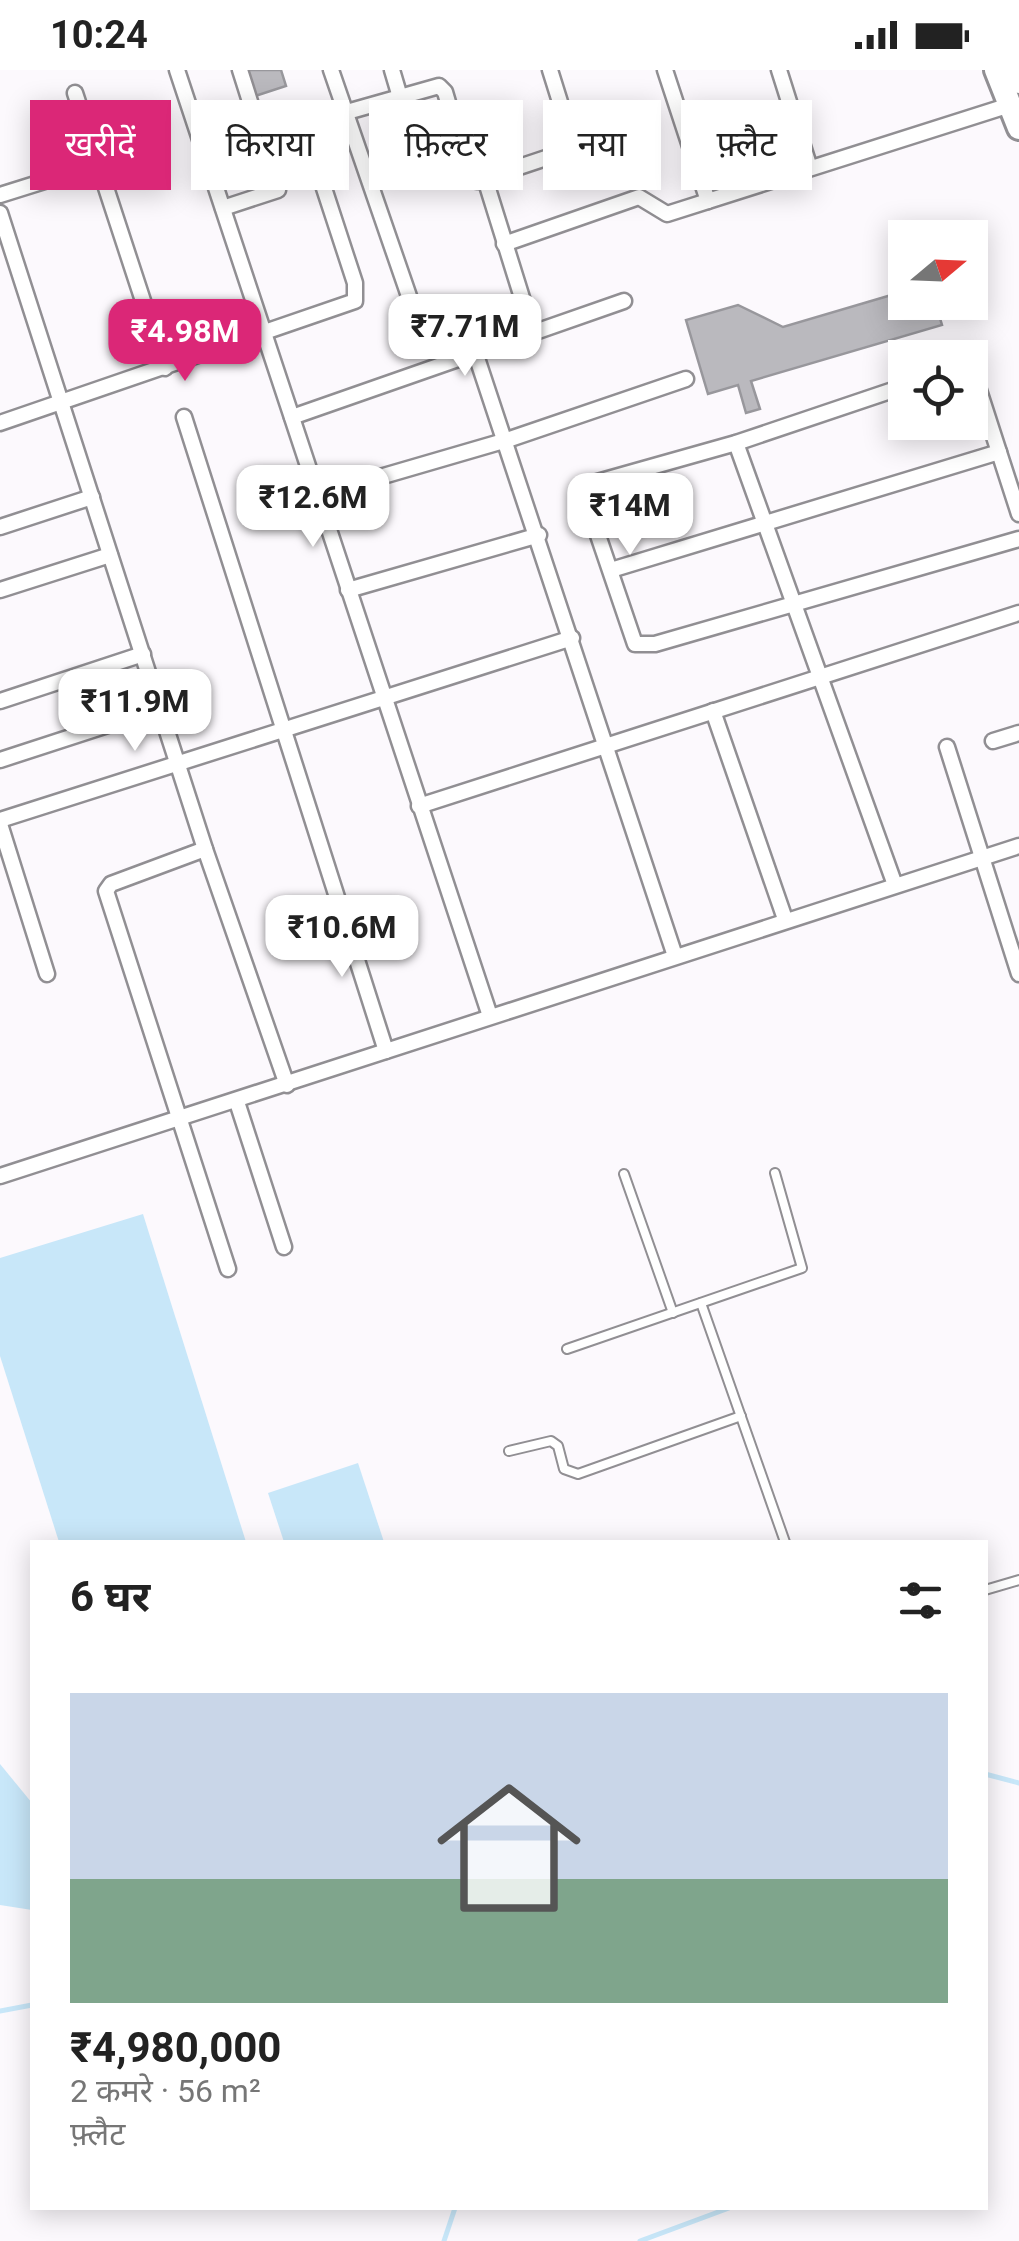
<!DOCTYPE html>
<html lang="hi">
<head>
<meta charset="utf-8">
<style>
  :root { --surface:#fff; --page:#f6f6f6; --text:#222; --muted:#767676; --accent:#db2777 }
  body { margin:0; font-family:Roboto,"Noto Sans Devanagari",sans-serif; background:var(--page); color:var(--text); height:100vh; display:flex; flex-direction:column; font-size:38px; white-space:nowrap }
  * { box-sizing:border-box; margin:0 }
  p { font-size:32px; color:var(--muted) }
  .icon { flex:none; width:55px; height:55px; fill:none; stroke:currentColor; stroke-width:2; stroke-linecap:round; stroke-linejoin:round }
  .map { position:relative; flex:1; overflow:hidden }
  .sheet { position:absolute; left:30px; top:1470px; width:958px; height:670px; display:flex; flex-direction:column; background:var(--surface); border-radius:0px; box-shadow:0 5px 25px #0003 }
  .sheet>* { flex:none }
  .banner { position:absolute; left:30px; top:30px; width:960px; height:90px; display:flex; gap:20px }
  .needle { width:65px; rotate:71deg }
  .fabs { position:absolute; left:888px; top:150px; display:grid; gap:20px }
  .fabs a { display:grid; place-items:center; width:100px; height:100px; border-radius:0px; background:var(--surface); box-shadow:0 5px 25px #0003; font-size:50px }
  .price { position:absolute; translate:-50% -85px; padding:0 22px; border-radius:20px; background:#fff; color:#222; font-size:32px; line-height:65px; filter:drop-shadow(0 2px 5px #0008) }
  .price::after { content:''; position:absolute; left:50%; top:60px; width:30px; height:22px; margin-left:-15px; background:inherit; clip-path:polygon(0 0,100% 0,50% 100%) }
  .price.on { background:var(--accent); color:#fff }
  ul { padding:0; list-style:none }
  li { display:grid; align-content:center; gap:20px; height:530px; padding:0 40px }
  li span { display:grid; place-items:center; height:310px; border-radius:0px; color:#555 }
  li>.icon { margin-inline-start:auto }
  span .icon { width:180px; height:180px; fill:#fffc; stroke-width:1 }
  li b { font-size:42px }
  h2 { display:flex; justify-content:space-between; align-items:center; height:120px; padding:0 40px; font-size:42px }
  .pill { padding:0 35px; border-radius:0px; background:var(--surface); box-shadow:0 5px 25px #0003; font-size:35px; line-height:90px }
  .pill.on { background:var(--accent); color:#fff }
  .status { display:flex; justify-content:space-between; align-items:center; height:70px; padding:0 50px; background:var(--surface); direction:ltr }
  .status svg { height:28px; fill:currentColor }
  .map>svg:first-child { display:block }
  .water { fill:#c8e7f9 }
  .lines { fill:none; stroke-linecap:round; stroke-linejoin:round }
  .stream { stroke:#c8e7f9; stroke-width:5 }
  .building { fill:#bab9be; stroke:#98979c; stroke-width:2.5 }
  .lane-casing { stroke:#918f93; stroke-width:12 }
  .street-casing { stroke:#918f93; stroke-width:19 }
  .primary-casing { stroke:#918f93; stroke-width:28 }
  .lane { stroke:#fff; stroke-width:8 }
  .street { stroke:#fff; stroke-width:14 }
  .primary { stroke:#fff; stroke-width:22 }
</style>
</head>
<body>
<div class="status"><b>10:24</b><svg viewBox="0 0 49 12"><path d="M0 12V9h3v3zM5 12V6h3v6zM10 12V3h3v9zM15 12V0h3v12zM26 1h20v11H26zM47 4h2v5h-2z"/></svg></div>
<div class="map">
<svg width="1019" height="2171" viewBox="0 0 1019 2171">
  <rect width="100%" height="100%" fill="#fcf9fd"/>
  <g class="water">
    <path d="M 143,1144 L 246,1472 L 59,1472 L 0,1286 L 0,1188 Z"/>
    <path d="M 358,1393 L 384,1472 L 284,1472 L 268,1423 Z"/>
    <path d="M 0,1694 L 32,1733 L 32,1840 L 0,1835 Z"/>
  </g>
  <g class="lines">
    <g class="stream">
      <path d="M 985,1704 L 1019,1713"/>
      <path d="M 0,1941 L 32,1935"/>
      <path d="M 444,2171 L 455,2138"/>
      <path d="M 640,2171 L 729,2138"/>
    </g>
  </g>
  <g class="building">
    <path d="M 243,0 L 281,0 L 286,16 L 252,27 Z"/>
    <path d="M 905,221 L 905,232 L 935,232 L 942,255 L 751,311 L 760,339 L 746,343 L 738,315 L 708,324 L 686,250 L 738,235 L 783,257 Z"/>
  </g>
  <g class="lines">
    <g class="lane-casing">
      <g id="lane">
        <path d="M 624,1104 L 673,1243"/>
        <path d="M 701,1233 L 785,1472"/>
        <path d="M 567,1279 L 802,1198 L 775,1103"/>
        <path d="M 509,1381 L 551,1371 L 558,1376 L 564,1399 L 578,1404 L 741,1346"/>
        <path d="M 985,1520 L 1019,1510"/>
      </g>
    </g>
    <g class="street-casing">
      <g id="street">
        <path d="M 177,0 L 490,946"/>
        <path d="M 331,0 L 421,261"/>
        <path d="M 392,0 L 400,27"/>
        <path d="M 550,0 L 575,80"/>
        <path d="M 665,0 L 708,131"/>
        <path d="M 779,0 L 810,98"/>
        <path d="M 75,23 L 165,298"/>
        <path d="M 262,66 L 439,16 L 445,22 L 469,104 L 477,111 L 621,63"/>
        <path d="M 485,109 L 533,263"/>
        <path d="M 0,125 L 99,94"/>
        <path d="M 223,138 L 278,120 L 240,0"/>
        <path d="M 0,143 L 205,779 L 287,1015"/>
        <path d="M 504,174 L 639,127 L 667,144 L 1013,34"/>
        <path d="M 475,282 L 675,886"/>
        <path d="M 970,305 L 976,311 L 1019,444"/>
        <path d="M 905,316 L 736,373 L 594,413 L 585,427 L 635,574 L 655,574 L 1019,469"/>
        <path d="M 184,347 L 386,981"/>
        <path d="M 292,347 L 624,231"/>
        <path d="M 0,353 L 355,231 L 355,213 L 321,109"/>
        <path d="M 736,373 L 895,815"/>
        <path d="M 318,425 L 507,370 L 686,309"/>
        <path d="M 0,457 L 92,427"/>
        <path d="M 611,500 L 999,382"/>
        <path d="M 0,520 L 110,485"/>
        <path d="M 348,520 L 539,465"/>
        <path d="M 0,631 L 143,584"/>
        <path d="M 713,641 L 785,849"/>
        <path d="M 993,671 L 1019,663"/>
        <path d="M 947,677 L 1019,904"/>
        <path d="M 0,690 L 160,638"/>
        <path d="M 419,736 L 1019,543"/>
        <path d="M 0,750 L 572,568"/>
        <path d="M 0,754 L 47,904"/>
        <path d="M 205,779 L 111,814 L 106,821 L 228,1199"/>
        <path d="M 237,1032 L 284,1177"/>
        <path d="M 0,1106 L 1019,776"/>
      </g>
    </g>
    <g class="primary-casing">
      <g id="primary">
        <path d="M 996,0 L 1019,58"/>
        <path d="M 1014,0 L 1019,12"/>
      </g>
    </g>
    <use href="#lane" class="lane"/>
    <use href="#street" class="street"/>
    <use href="#primary" class="primary"/>
  </g>
</svg>
<div class="fabs">
<a><svg class="needle" viewBox="-14 -14 28 28"><path d="M0-13l5 13h-10z" fill="#e53935"/><path d="M0 13l5-13h-10z" fill="#767676"/></svg></a>
<a><svg class="icon" aria-label="locate" viewBox="0 0 24 24"><circle cx="12" cy="12" r="6"/><path d="M12 2v4M12 18v4M2 12h4M18 12h4"/></svg></a>
</div>
<b class="price" style="left:465px;top:309px">₹7.71M</b>
<b class="price on" style="left:185px;top:314px">₹4.98M</b>
<b class="price" style="left:313px;top:480px">₹12.6M</b>
<b class="price" style="left:630px;top:488px">₹14M</b>
<b class="price" style="left:135px;top:684px">₹11.9M</b>
<b class="price" style="left:342px;top:910px">₹10.6M</b>
<div class="banner">
<a class="pill on">खरीदें</a>
<a class="pill">किराया</a>
<a class="pill">फ़िल्टर</a>
<a class="pill">नया</a>
<a class="pill">फ़्लैट</a>
</div>
<section class="sheet">
<h2>6 घर<svg class="icon" aria-label="filters" viewBox="0 0 24 24"><path d="M4 7h16M4 17h16"/><circle cx="9" cy="7" r="2"/><circle cx="15" cy="17" r="2"/></svg></h2>
<ul>
<li><span style="background:linear-gradient(#c9d6e8 60%,#7fa58c 0)"><svg class="icon" aria-label="home" viewBox="0 0 24 24"><path d="M3 11l9-7 9 7M6 9v11h12V9"/></svg></span><div><b>₹4,980,000</b><p>2 कमरे · 56 m²</p><p>फ़्लैट</p></div></li>
</ul>
</section>
</div>
</body>
</html>
